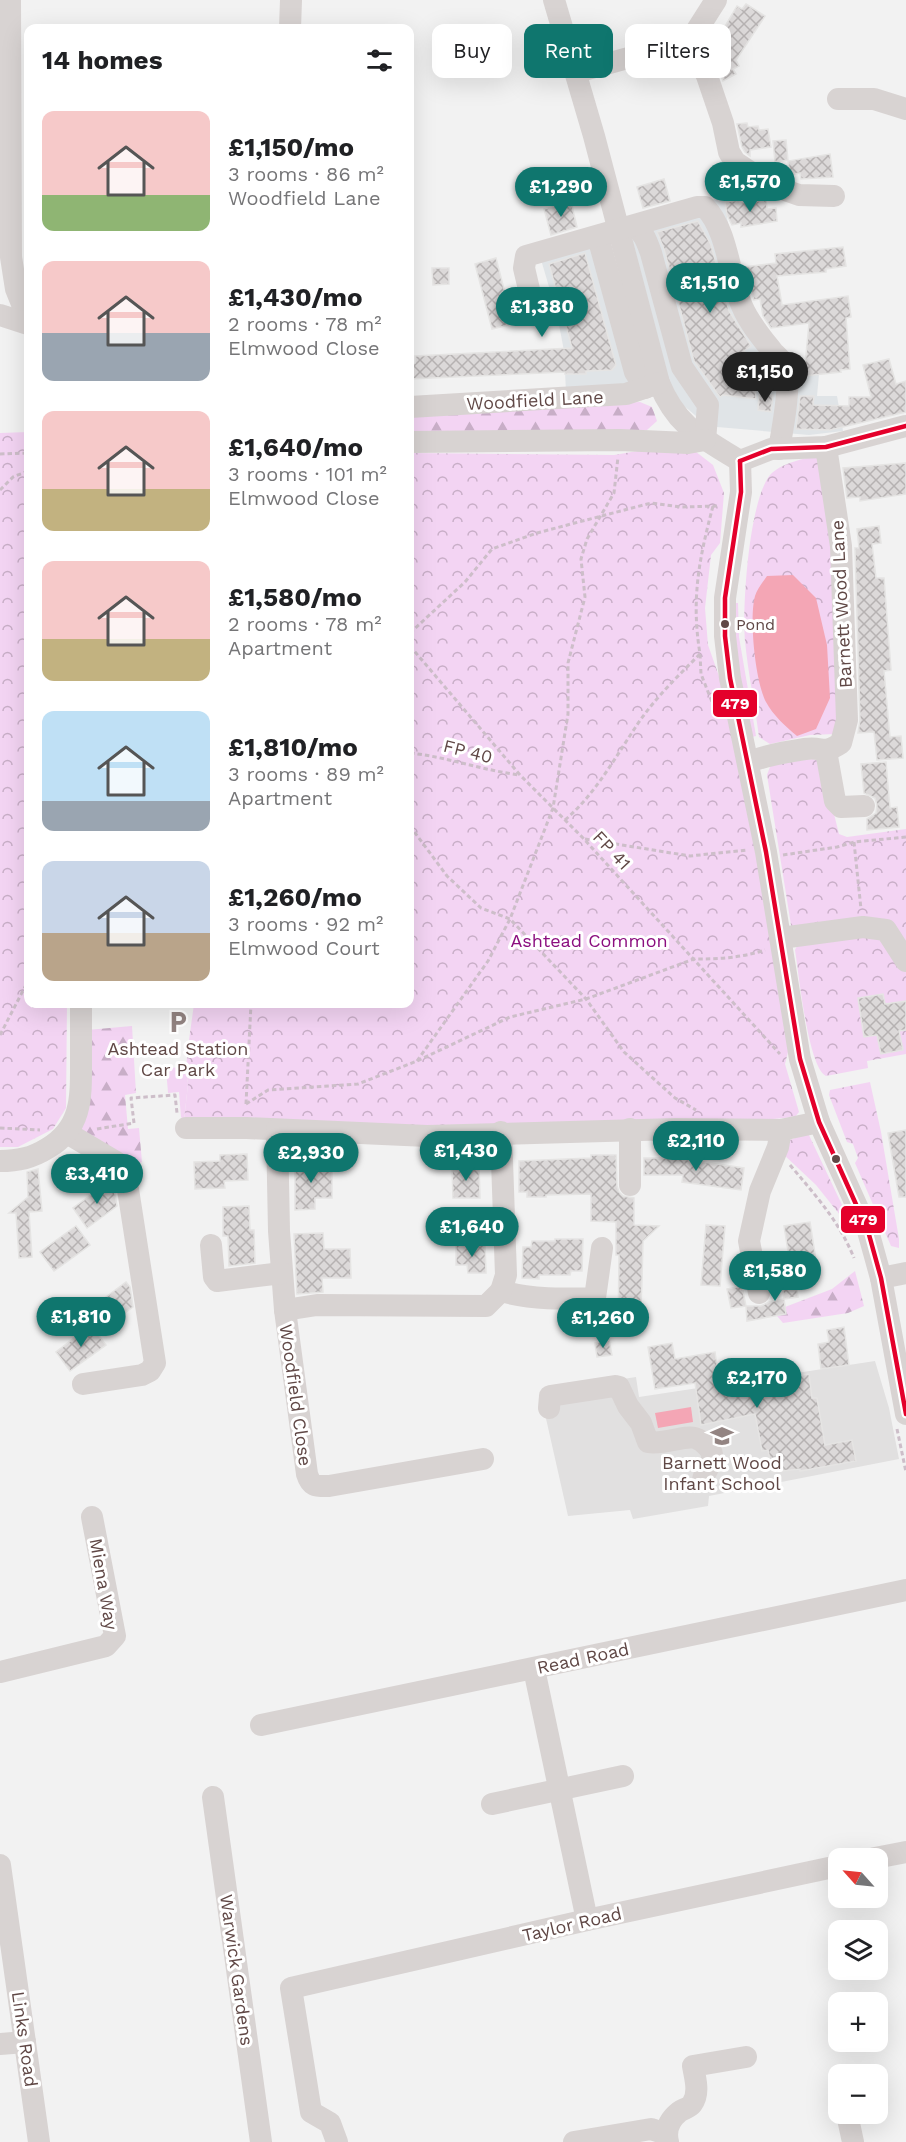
<!DOCTYPE html>
<html lang="en">
<head>
<meta charset="utf-8">
<style>
  :root { --surface:#fff; --page:#f2f2f2; --text:#202124; --muted:#757577; --accent:#0f766e }
  body { margin:0; font-family:"Work Sans",sans-serif; background:var(--page); color:var(--text); height:100vh; display:flex; flex-direction:column; font-size:22px; white-space:nowrap }
  * { box-sizing:border-box; margin:0 }
  p { font-size:20px; color:var(--muted) }
  .icon { flex:none; width:33px; height:33px; fill:none; stroke:currentColor; stroke-width:2; stroke-linecap:round; stroke-linejoin:round }
  .map { position:relative; flex:1; overflow:hidden }
  .side { position:absolute; left:24px; top:24px; width:390px; height:984px; display:flex; flex-direction:column; background:var(--surface); border-radius:12px; box-shadow:0 6px 24px #0002 }
  .side>* { flex:none }
  .hud { position:absolute; left:432px; top:24px; width:384px; height:54px; display:flex; gap:12px }
  .needle { width:39px; rotate:297deg }
  .fabs { position:absolute; left:828px; top:1848px; display:grid; gap:12px }
  .fabs a { display:grid; place-items:center; width:60px; height:60px; border-radius:12px; background:var(--surface); box-shadow:0 6px 24px #0002; font-size:30px }
  .price { position:absolute; translate:-50% -51px; padding:0 14px; border-radius:21px; background:var(--accent); color:#fff; font-size:20px; line-height:39px; filter:drop-shadow(0 2px 3px #0008) }
  .price::after { content:''; position:absolute; left:50%; top:36px; width:18px; height:14px; margin-left:-9px; background:inherit; clip-path:polygon(0 0,100% 0,50% 100%) }
  .price.selected { background:#222; color:#fff }
  ul { padding:0; list-style:none }
  li { display:flex; align-items:center; gap:18px; height:150px; padding:0 18px }
  li span { display:grid; place-items:center; flex:none; width:168px; height:120px; border-radius:12px; color:#555 }
  li>.icon { margin-inline-start:auto }
  span .icon { width:72px; height:72px; fill:#fffc; stroke-width:1 }
  li b { font-size:26px }
  h2 { display:flex; justify-content:space-between; align-items:center; height:72px; padding:0 18px; font-size:26px }
  .chip { padding:0 21px; border-radius:12px; background:var(--surface); box-shadow:0 6px 24px #0002; font-size:21px; line-height:54px }
  .chip.selected { background:var(--accent); color:#fff }
  .map>svg:first-child { display:block }
  .commercial { fill:#e0e4e7 }
  .education { fill:#e1e0e0 }
  .grass { fill:#f3d4f3 }
  .forest { fill:url(#forest-firs) }
  .park { fill:url(#park-crowns) }
  .water { fill:#f4a6b5 }
  .building { fill:url(#building-cross-hatch); stroke:#e5e4e3; stroke-width:1.5 }
  .lines { fill:none; stroke-linecap:round; stroke-linejoin:round }
  .path { stroke:#cdbec9; stroke-width:3; stroke-dasharray:4.5 3; stroke-linecap:butt }
  .minor { stroke:#d8d3d2; stroke-width:22 }
  .bus-1-casing { stroke:#fff; stroke-width:9 }
  .bus-1 { stroke:#e4002b; stroke-width:4.5 }
  .bus-dot { fill:#604846; stroke:#fff; stroke-width:2 }
  .labels { text-anchor:middle; dominant-baseline:central; stroke-width:6; stroke-linejoin:round; paint-order:stroke }
  .bus-label { font-size:16px; fill:#604846; stroke:#fff; text-anchor:start }
  .street-label { font-size:18px; fill:#604846; stroke:#fff }
  .park-label { font-size:18px; fill:#8b0e7f; stroke:#fff }
  .poi-label { font-size:18px; fill:#604846; stroke:#fff }
  .line-badge { stroke:#fff; stroke-width:2 }
  .badge-label { font-size:16px; text-anchor:middle; font-weight:bold; fill:#fff }
</style>
</head>
<body>
<div class="map">
<svg width="906" height="2142" viewBox="0 0 906 2142">
  <defs>
    <pattern id="forest-firs" width="22" height="20" patternUnits="userSpaceOnUse" patternTransform="scale(1.5)"><rect width="22" height="20" fill="#f3d4f3"/><path d="M5 1l3.5 6h-7zM16 11l3.5 6h-7z" fill="#c8aec7"/></pattern>
    <pattern id="park-crowns" width="20" height="18" patternUnits="userSpaceOnUse" patternTransform="scale(1.5)"><rect width="20" height="18" fill="#f3d4f3"/><path d="M2 6a3 3 0 1 1 6 0M12 15a3 3 0 1 1 6 0" fill="none" stroke="#c8aec7"/></pattern>
    <pattern id="building-cross-hatch" width="8" height="8" patternUnits="userSpaceOnUse" patternTransform="scale(1.5)"><rect width="8" height="8" fill="#dcd9d9"/><path d="M0 0l8 8M0 8l8-8" fill="none" stroke="#b6b2b2"/></pattern>
  </defs>
  <rect width="100%" height="100%" fill="#f2f2f2"/>
  <g class="commercial">
    <path d="M 725,198 L 728,225 L 743,295 L 792,375 L 819,374 L 817,396 L 837,396 L 843,431 L 809,435 L 717,427 L 696,416 L 683,405 L 671,388 L 627,220 L 694,202 Z"/>
    <path d="M 604,230 L 648,372 L 624,390 L 566,392 L 564,351 L 557,314 L 537,246 Z"/>
  </g>
  <path class="education" d="M 875,1361 L 889,1408 L 899,1459 L 709,1496 L 708,1506 L 633,1519 L 630,1510 L 568,1516 L 540,1392 L 636,1377 L 639,1397 Z"/>
  <g class="grass">
    <path d="M 733,603 L 738,603 L 739,637 L 756,736 L 752,737 L 733,637 Z"/>
    <path d="M 186,1067 L 188,1084 L 184,1120 L 181,1117 L 179,1092 L 168,1093 L 166,1068 Z"/>
  </g>
  <g class="forest">
    <path d="M 640,402 L 652,407 L 657,421 L 647,430 L 410,439 L 410,413 Z"/>
    <path d="M 132,1026 L 136,1093 L 125,1095 L 128,1129 L 139,1128 L 142,1162 L 127,1167 L 81,1135 L 78,1120 L 87,1030 Z"/>
    <path d="M 855,1271 L 864,1306 L 848,1313 L 783,1323 L 777,1316 L 786,1314 L 785,1307 L 832,1289 Z"/>
  </g>
  <g class="park">
    <path d="M 28,432 L 28,1004 L 67,1004 L 66,1108 L 53,1129 L 18,1147 L 0,1147 L 0,433 Z"/>
    <path d="M 667,446 L 691,448 L 713,465 L 724,493 L 720,543 L 711,555 L 705,608 L 708,645 L 720,679 L 757,857 L 789,1048 L 785,1064 L 799,1112 L 795,1117 L 752,1121 L 403,1128 L 184,1120 L 188,1084 L 186,1067 L 189,1040 L 194,1004 L 410,1004 L 410,453 L 614,455 Z"/>
    <path d="M 816,456 L 823,461 L 835,540 L 843,721 L 835,734 L 810,735 L 770,744 L 759,737 C 755,705 748,673 745,641 C 742,607 749,501 770,475 C 780,464 801,459 816,456 Z"/>
    <path d="M 813,759 L 821,762 L 839,834 L 847,837 L 906,829 L 906,1054 L 867,1061 L 868,1068 L 826,1076 C 808,1067 799,974 795,950 L 799,942 L 791,925 L 767,775 L 771,764 Z"/>
    <path d="M 870,1082 L 881,1132 L 899,1239 L 899,1248 L 891,1246 L 855,1163 L 858,1158 L 853,1144 L 847,1142 L 829,1095 L 830,1090 Z"/>
    <path d="M 808,1133 L 851,1224 L 848,1225 L 816,1185 L 782,1153 L 790,1140 Z"/>
  </g>
  <g class="water">
    <path d="M 793,575 L 816,598 L 827,645 L 830,698 L 816,729 L 797,736 C 785,726 773,715 766,702 C 755,681 749,618 755,596 C 757,589 763,582 767,576 Z"/>
    <path d="M 691,1407 L 693,1422 L 658,1428 L 655,1413 Z"/>
  </g>
  <g class="building">
    <path d="M 746,4 L 765,16 L 736,60 L 739,66 L 733,69 L 736,74 L 723,81 L 712,53 L 718,50 L 727,37 L 721,33 L 737,6 L 742,9 Z"/>
    <path d="M 747,123 L 748,127 L 758,126 L 759,130 L 768,129 L 771,147 L 750,150 L 750,156 L 745,152 L 742,147 L 737,124 Z"/>
    <path d="M 786,140 L 788,160 L 775,162 L 773,141 Z"/>
    <path d="M 830,154 L 833,177 L 801,179 L 800,173 L 790,175 L 788,161 Z"/>
    <path d="M 664,179 L 670,201 L 643,208 L 637,187 Z"/>
    <path d="M 740,200 L 740,203 L 766,200 L 767,209 L 776,208 L 777,221 L 741,227 L 741,223 L 732,225 L 727,215 L 725,202 Z"/>
    <path d="M 571,202 L 577,227 L 551,235 L 544,209 Z"/>
    <path d="M 698,221 L 711,245 L 729,311 L 751,346 L 744,351 L 758,364 L 767,365 L 773,373 L 774,378 L 755,380 L 756,399 L 723,395 L 720,397 L 694,361 L 664,249 L 657,232 Z"/>
    <path d="M 843,247 L 846,266 L 826,269 L 826,272 L 777,276 L 782,305 L 848,296 L 851,317 L 846,318 L 850,369 L 840,370 L 841,372 L 804,376 L 809,323 L 771,328 L 763,316 L 760,299 L 754,300 L 744,267 L 776,263 L 775,254 Z"/>
    <path d="M 585,253 L 616,365 L 612,370 L 586,371 L 586,374 L 565,374 L 565,372 L 410,379 L 410,364 L 415,363 L 415,356 L 572,348 L 549,264 Z"/>
    <path d="M 496,258 L 513,324 L 492,329 L 475,264 Z"/>
    <path d="M 432,268 L 449,268 L 449,284 L 433,285 Z"/>
    <path d="M 889,359 L 896,384 L 906,381 L 906,412 L 830,430 L 796,429 L 800,396 L 814,396 L 813,405 L 849,406 L 849,397 L 871,397 L 863,365 Z"/>
    <path d="M 759,395 L 773,395 L 771,412 L 758,410 Z"/>
    <path d="M 906,463 L 906,494 L 860,501 L 860,497 L 847,498 L 843,468 Z"/>
    <path d="M 879,526 L 881,543 L 872,544 L 876,578 L 884,578 L 891,670 L 884,671 L 890,737 L 901,736 L 903,758 L 877,760 L 874,732 L 858,733 L 860,720 L 855,548 L 859,548 L 857,529 Z"/>
    <path d="M 886,762 L 890,808 L 897,807 L 899,827 L 867,830 L 867,819 L 876,813 L 877,805 L 875,798 L 864,793 L 861,764 Z"/>
    <path d="M 883,994 L 885,1004 L 906,1001 L 906,1030 L 899,1031 L 903,1050 L 881,1054 L 877,1035 L 864,1037 L 858,998 Z"/>
    <path d="M 906,1130 L 906,1197 L 899,1197 L 888,1133 Z"/>
    <path d="M 247,1154 L 248,1180 L 224,1181 L 225,1188 L 195,1189 L 194,1162 L 220,1161 L 220,1155 Z"/>
    <path d="M 591,1155 L 616,1155 L 617,1186 L 619,1192 L 623,1196 L 634,1198 L 634,1225 L 659,1226 L 643,1241 L 642,1281 L 641,1306 L 639,1305 L 638,1333 L 618,1332 L 619,1255 L 616,1255 L 616,1222 L 591,1221 L 591,1194 L 546,1195 L 546,1197 L 527,1197 L 527,1192 L 519,1192 L 519,1161 L 591,1158 Z"/>
    <path d="M 295,1156 L 309,1156 L 309,1168 L 332,1168 L 332,1198 L 315,1198 L 315,1209 L 295,1210 Z"/>
    <path d="M 644,1158 L 676,1158 L 744,1168 L 741,1190 L 682,1182 L 683,1175 L 644,1175 Z"/>
    <path d="M 479,1164 L 480,1198 L 453,1198 L 452,1168 L 461,1168 L 461,1165 Z"/>
    <path d="M 38,1169 L 42,1211 L 29,1212 L 32,1257 L 19,1258 L 16,1213 L 9,1213 L 28,1197 L 27,1172 Z"/>
    <path d="M 109,1182 L 114,1189 L 117,1206 L 87,1228 L 73,1208 Z"/>
    <path d="M 249,1206 L 250,1230 L 254,1230 L 255,1263 L 229,1266 L 228,1236 L 223,1236 L 223,1207 Z"/>
    <path d="M 810,1222 L 817,1266 L 791,1270 L 784,1226 Z"/>
    <rect x="453" y="1225" width="14" height="14"/>
    <path d="M 706,1225 L 725,1226 L 720,1286 L 701,1285 Z"/>
    <path d="M 76,1226 L 90,1245 L 54,1271 L 40,1252 Z"/>
    <path d="M 323,1233 L 324,1249 L 350,1249 L 351,1278 L 322,1278 L 323,1292 L 297,1294 L 294,1234 Z"/>
    <path d="M 555,1239 L 583,1239 L 582,1271 L 571,1271 L 570,1275 L 539,1275 L 539,1279 L 522,1278 L 523,1247 L 531,1247 L 532,1241 L 555,1241 Z"/>
    <path d="M 485,1244 L 486,1273 L 468,1273 L 467,1265 L 456,1265 L 456,1245 Z"/>
    <path d="M 795,1275 L 798,1297 L 784,1299 L 786,1314 L 747,1321 L 746,1306 L 761,1306 L 769,1302 L 784,1299 L 781,1277 Z"/>
    <path d="M 126,1282 L 130,1287 L 133,1307 L 104,1328 L 90,1309 Z"/>
    <path d="M 742,1286 L 746,1306 L 731,1308 L 727,1289 Z"/>
    <path d="M 91,1325 L 106,1345 L 70,1371 L 56,1352 Z"/>
    <path d="M 844,1327 L 849,1365 L 821,1369 L 818,1344 L 829,1342 L 827,1330 Z"/>
    <path d="M 609,1340 L 612,1355 L 597,1357 L 595,1343 Z"/>
    <path d="M 672,1343 L 675,1359 L 715,1352 L 720,1387 L 768,1379 L 769,1380 L 809,1374 L 812,1398 L 817,1398 L 825,1445 L 852,1440 L 856,1461 L 800,1471 L 800,1469 L 772,1472 L 768,1450 L 762,1451 L 755,1414 L 701,1425 L 695,1383 L 655,1389 L 648,1347 Z"/>
  </g>
  <g class="lines">
    <g class="path">
      <path d="M 0,454 L 28,453"/>
      <path d="M 0,490 L 13,477 L 28,471"/>
      <path d="M 410,633 L 465,582 L 492,549 L 537,533 L 651,503 L 681,507 L 719,506"/>
      <path d="M 410,646 L 520,775 L 583,838 L 780,1054"/>
      <path d="M 700,654 L 701,674 L 716,712"/>
      <path d="M 410,753 C 447,757 482,770 519,775"/>
      <path d="M 565,820 C 595,794 613,761 635,728 C 653,700 677,677 700,654 C 691,599 699,559 713,506"/>
      <path d="M 410,826 L 447,876 L 481,908 L 510,919 L 586,999 L 624,1052 L 675,1098 L 696,1110"/>
      <path d="M 585,839 L 690,856 L 747,850"/>
      <path d="M 854,842 L 861,909"/>
      <path d="M 783,855 L 837,847 L 854,842 L 906,837"/>
      <path d="M 0,1035 L 28,981"/>
      <path d="M 417,1061 L 488,961 L 510,919 L 553,808 L 568,714 L 568,663 L 585,597 L 581,559 L 587,539 L 614,493 L 618,457"/>
      <path d="M 246,1104 L 268,1090 L 358,1084 L 417,1061 L 510,1017 L 586,999 L 694,959 C 718,959 741,958 765,950"/>
      <path d="M 246,1104 L 251,1004"/>
      <path d="M 0,1128 L 40,1130"/>
      <path d="M 97,1129 L 134,1123 L 131,1098 L 175,1095 L 177,1113"/>
      <path d="M 790,1165 C 816,1196 839,1221 854,1258"/>
      <path d="M 897,1429 L 906,1472"/>
    </g>
    <g class="minor">
      <path d="M 10,0 L 11,257 L 16,289 L 28,319"/>
      <path d="M 554,0 L 594,136 L 659,383 C 677,427 701,437 740,461"/>
      <path d="M 290,28 L 291,0"/>
      <path d="M 690,41 L 707,76 L 723,123 L 729,152 L 735,162 L 768,184 L 799,195 L 834,196"/>
      <path d="M 577,72 L 690,41 L 716,0"/>
      <path d="M 838,99 L 874,99 L 906,109"/>
      <path d="M 634,226 C 644,232 647,242 651,253 L 682,367 L 708,405 L 705,440"/>
      <path d="M 598,237 L 635,372 L 645,388"/>
      <path d="M 531,298 L 524,268 L 526,256 L 697,207 L 705,207 C 728,231 729,276 742,306 C 749,323 762,338 773,352 C 777,356 783,361 785,366 C 792,381 782,432 779,449"/>
      <path d="M 0,315 L 28,324"/>
      <path d="M 410,407 L 626,394 L 659,383"/>
      <path d="M 410,442 L 620,440 L 688,443 L 705,440"/>
      <path d="M 740,461 L 741,492 L 725,598 L 725,636 L 730,678 L 766,852 L 800,1059 L 819,1122 L 868,1231 L 881,1278 L 906,1414"/>
      <path d="M 740,461 L 771,449 L 826,447 L 906,426"/>
      <path d="M 826,751 L 835,801 L 841,807 L 864,806"/>
      <path d="M 749,762 C 767,755 785,752 805,749 C 824,746 821,756 841,743 L 847,720 L 841,546 L 826,447"/>
      <path d="M 781,938 L 863,927 L 886,930 L 906,961"/>
      <path d="M 186,1128 L 247,1128 L 427,1136 L 676,1129 L 781,1130 L 819,1122"/>
      <path d="M 277,1130 L 279,1231 L 285,1310 L 307,1474 C 311,1487 316,1486 329,1486 L 483,1459"/>
      <path d="M 67,1133 L 116,1162 L 125,1170 L 155,1363 L 150,1371 L 142,1375 L 83,1384"/>
      <path d="M 0,1161 C 18,1161 32,1158 48,1148 C 83,1127 81,1096 81,1059 C 81,1040 81,1022 81,1004"/>
      <path d="M 630,1185 L 630,1129"/>
      <path d="M 211,1245 L 214,1277 L 217,1281 L 282,1273"/>
      <path d="M 881,1278 L 906,1273"/>
      <path d="M 501,1291 C 532,1300 563,1299 595,1298 L 602,1248"/>
      <path d="M 759,1293 L 749,1241 L 760,1191 L 778,1147 L 781,1130"/>
      <path d="M 285,1310 L 317,1305 L 486,1306 L 501,1291 L 506,1275 L 501,1132"/>
      <path d="M 549,1408 L 550,1396 L 615,1386 L 619,1387 L 628,1406 L 641,1423 L 648,1442 C 664,1445 684,1435 695,1438 C 702,1440 714,1450 712,1458 C 711,1466 704,1472 703,1480"/>
      <path d="M 534,1669 L 587,1920"/>
      <path d="M 0,1672 L 106,1646 L 115,1636 L 92,1517"/>
      <path d="M 261,1725 L 906,1590"/>
      <path d="M 213,1797 L 261,2142"/>
      <path d="M 492,1804 L 623,1776"/>
      <path d="M 875,1858 L 906,1852"/>
      <path d="M 0,1865 L 39,2142"/>
      <path d="M 0,2044 L 25,2042"/>
      <path d="M 847,2114 L 853,2142"/>
      <path d="M 337,2142 L 330,2123 L 311,2112 L 291,1988 L 587,1920 L 838,1866"/>
      <path d="M 574,2142 L 651,2129 L 666,2134"/>
      <path d="M 668,2142 C 665,2130 669,2120 679,2112 C 683,2109 689,2108 692,2104 C 700,2093 695,2078 693,2066 L 746,2057"/>
    </g>
    <g class="bus-1-casing">
      <g id="bus-1">
        <path d="M 740,461 L 741,492 L 725,598 L 725,636 L 730,678 L 766,852 L 800,1059 L 819,1122 L 868,1231 L 881,1278 L 906,1414"/>
        <path d="M 740,461 L 771,449 L 826,447 L 906,426"/>
      </g>
    </g>
    <use href="#bus-1" class="bus-1"/>
  </g>
  <defs>
    <g id="parking-bare" transform="scale(1.8)"><path d="M-3.5-5.5H1a3.5 3.5 0 0 1 0 7H-1V5.5H-3.5ZM-1-3.4V-.6H.8a1.4 1.4 0 0 0 0-2.8Z" fill="#938482" stroke="#fff" stroke-width="2.5" paint-order="stroke"/></g>
    <g id="school-bare" transform="scale(1.8)"><path d="M0-5L7-2L0 1L-7-2ZM-4 1L0 2.5L4 1V4Q0 6-4 4Z" fill="#938482" stroke="#fff" stroke-width="2.5" paint-order="stroke"/></g>
  </defs>
  <g fill-rule="evenodd">
    <use href="#parking-bare" x="178" y="1022"/>
    <use href="#school-bare" x="722" y="1436"/>
  </g>
  <g class="bus-dot">
    <circle cx="725" cy="624" r="5"/>
    <circle cx="836" cy="1159" r="5"/>
  </g>
  <g class="labels">
    <g class="bus-label">
      <text x="736" y="624">Pond</text>
    </g>
    <g class="street-label">
      <text transform="translate(535 400) rotate(-3)">Woodfield Lane</text>
      <text transform="translate(841 604) rotate(-93)">Barnett Wood Lane</text>
      <text transform="translate(468 751) rotate(14)">FP 40</text>
      <text transform="translate(612 850) rotate(47)">FP 41</text>
      <text transform="translate(296 1395) rotate(82)">Woodfield Close</text>
      <text transform="translate(104 1584) rotate(80)">Miena Way</text>
      <text transform="translate(583 1658) rotate(-12)">Read Road</text>
      <text transform="translate(572 1924) rotate(-13)">Taylor Road</text>
      <text transform="translate(237 1970) rotate(82)">Warwick Gardens</text>
      <text transform="translate(25 2039) rotate(82)">Links Road</text>
    </g>
    <g class="park-label">
      <text x="589" y="940">Ashtead Common</text>
    </g>
    <g class="poi-label">
      <text x="178" y="1048">Ashtead Station<tspan x="178" dy="21">Car Park</tspan></text>
      <text x="722" y="1462">Barnett Wood<tspan x="722" dy="21">Infant School</tspan></text>
    </g>
  </g>
  <g class="line-badge">
    <rect x="712" y="689" width="46" height="29" rx="6" fill="#e4002b"/>
    <rect x="840" y="1205" width="46" height="29" rx="6" fill="#e4002b"/>
  </g>
  <g class="badge-label">
    <text x="735" y="709">479</text>
    <text x="863" y="1225">479</text>
  </g>
</svg>
<div class="fabs">
<a><svg class="needle" viewBox="-14 -14 28 28"><path d="M0-13l5 13h-10z" fill="#e53935"/><path d="M0 13l5-13h-10z" fill="#757577"/></svg></a>
<a><svg class="icon" aria-label="layers" viewBox="0 0 24 24"><path d="M12 4l9 5-9 5-9-5zM3 14l9 5 9-5"/></svg></a>
<a>+</a>
<a>−</a>
</div>
<b class="price" style="left:750px;top:213px">£1,570</b>
<b class="price" style="left:561px;top:218px">£1,290</b>
<b class="price" style="left:710px;top:314px">£1,510</b>
<b class="price" style="left:542px;top:338px">£1,380</b>
<b class="price selected" style="left:765px;top:403px">£1,150</b>
<b class="price" style="left:696px;top:1172px">£2,110</b>
<b class="price" style="left:466px;top:1182px">£1,430</b>
<b class="price" style="left:311px;top:1184px">£2,930</b>
<b class="price" style="left:97px;top:1205px">£3,410</b>
<b class="price" style="left:472px;top:1258px">£1,640</b>
<b class="price" style="left:775px;top:1302px">£1,580</b>
<b class="price" style="left:81px;top:1348px">£1,810</b>
<b class="price" style="left:603px;top:1349px">£1,260</b>
<b class="price" style="left:757px;top:1409px">£2,170</b>
<div class="hud">
<a class="chip">Buy</a>
<a class="chip selected">Rent</a>
<a class="chip">Filters</a>
</div>
<section class="side">
<h2>14 homes<svg class="icon" aria-label="filters" viewBox="0 0 24 24"><path d="M4 7h16M4 17h16"/><circle cx="9" cy="7" r="2"/><circle cx="15" cy="17" r="2"/></svg></h2>
<ul>
<li><span style="background:linear-gradient(#f6c9c9 70%,#8fb573 0)"><svg class="icon" aria-label="home" viewBox="0 0 24 24"><path d="M3 11l9-7 9 7M6 9v11h12V9"/></svg></span><div><b>£1,150/mo</b><p>3 rooms · 86 m²</p><p>Woodfield Lane</p></div></li>
<li><span style="background:linear-gradient(#f6c9c9 60%,#9aa5b1 0)"><svg class="icon" aria-label="home" viewBox="0 0 24 24"><path d="M3 11l9-7 9 7M6 9v11h12V9"/></svg></span><div><b>£1,430/mo</b><p>2 rooms · 78 m²</p><p>Elmwood Close</p></div></li>
<li><span style="background:linear-gradient(#f6c9c9 65%,#c2b280 0)"><svg class="icon" aria-label="home" viewBox="0 0 24 24"><path d="M3 11l9-7 9 7M6 9v11h12V9"/></svg></span><div><b>£1,640/mo</b><p>3 rooms · 101 m²</p><p>Elmwood Close</p></div></li>
<li><span style="background:linear-gradient(#f6c9c9 65%,#c2b280 0)"><svg class="icon" aria-label="home" viewBox="0 0 24 24"><path d="M3 11l9-7 9 7M6 9v11h12V9"/></svg></span><div><b>£1,580/mo</b><p>2 rooms · 78 m²</p><p>Apartment</p></div></li>
<li><span style="background:linear-gradient(#bfe0f5 75%,#9aa5b1 0)"><svg class="icon" aria-label="home" viewBox="0 0 24 24"><path d="M3 11l9-7 9 7M6 9v11h12V9"/></svg></span><div><b>£1,810/mo</b><p>3 rooms · 89 m²</p><p>Apartment</p></div></li>
<li><span style="background:linear-gradient(#c9d6e8 60%,#b9a48a 0)"><svg class="icon" aria-label="home" viewBox="0 0 24 24"><path d="M3 11l9-7 9 7M6 9v11h12V9"/></svg></span><div><b>£1,260/mo</b><p>3 rooms · 92 m²</p><p>Elmwood Court</p></div></li>
</ul>
</section>
</div>
</body>
</html>
